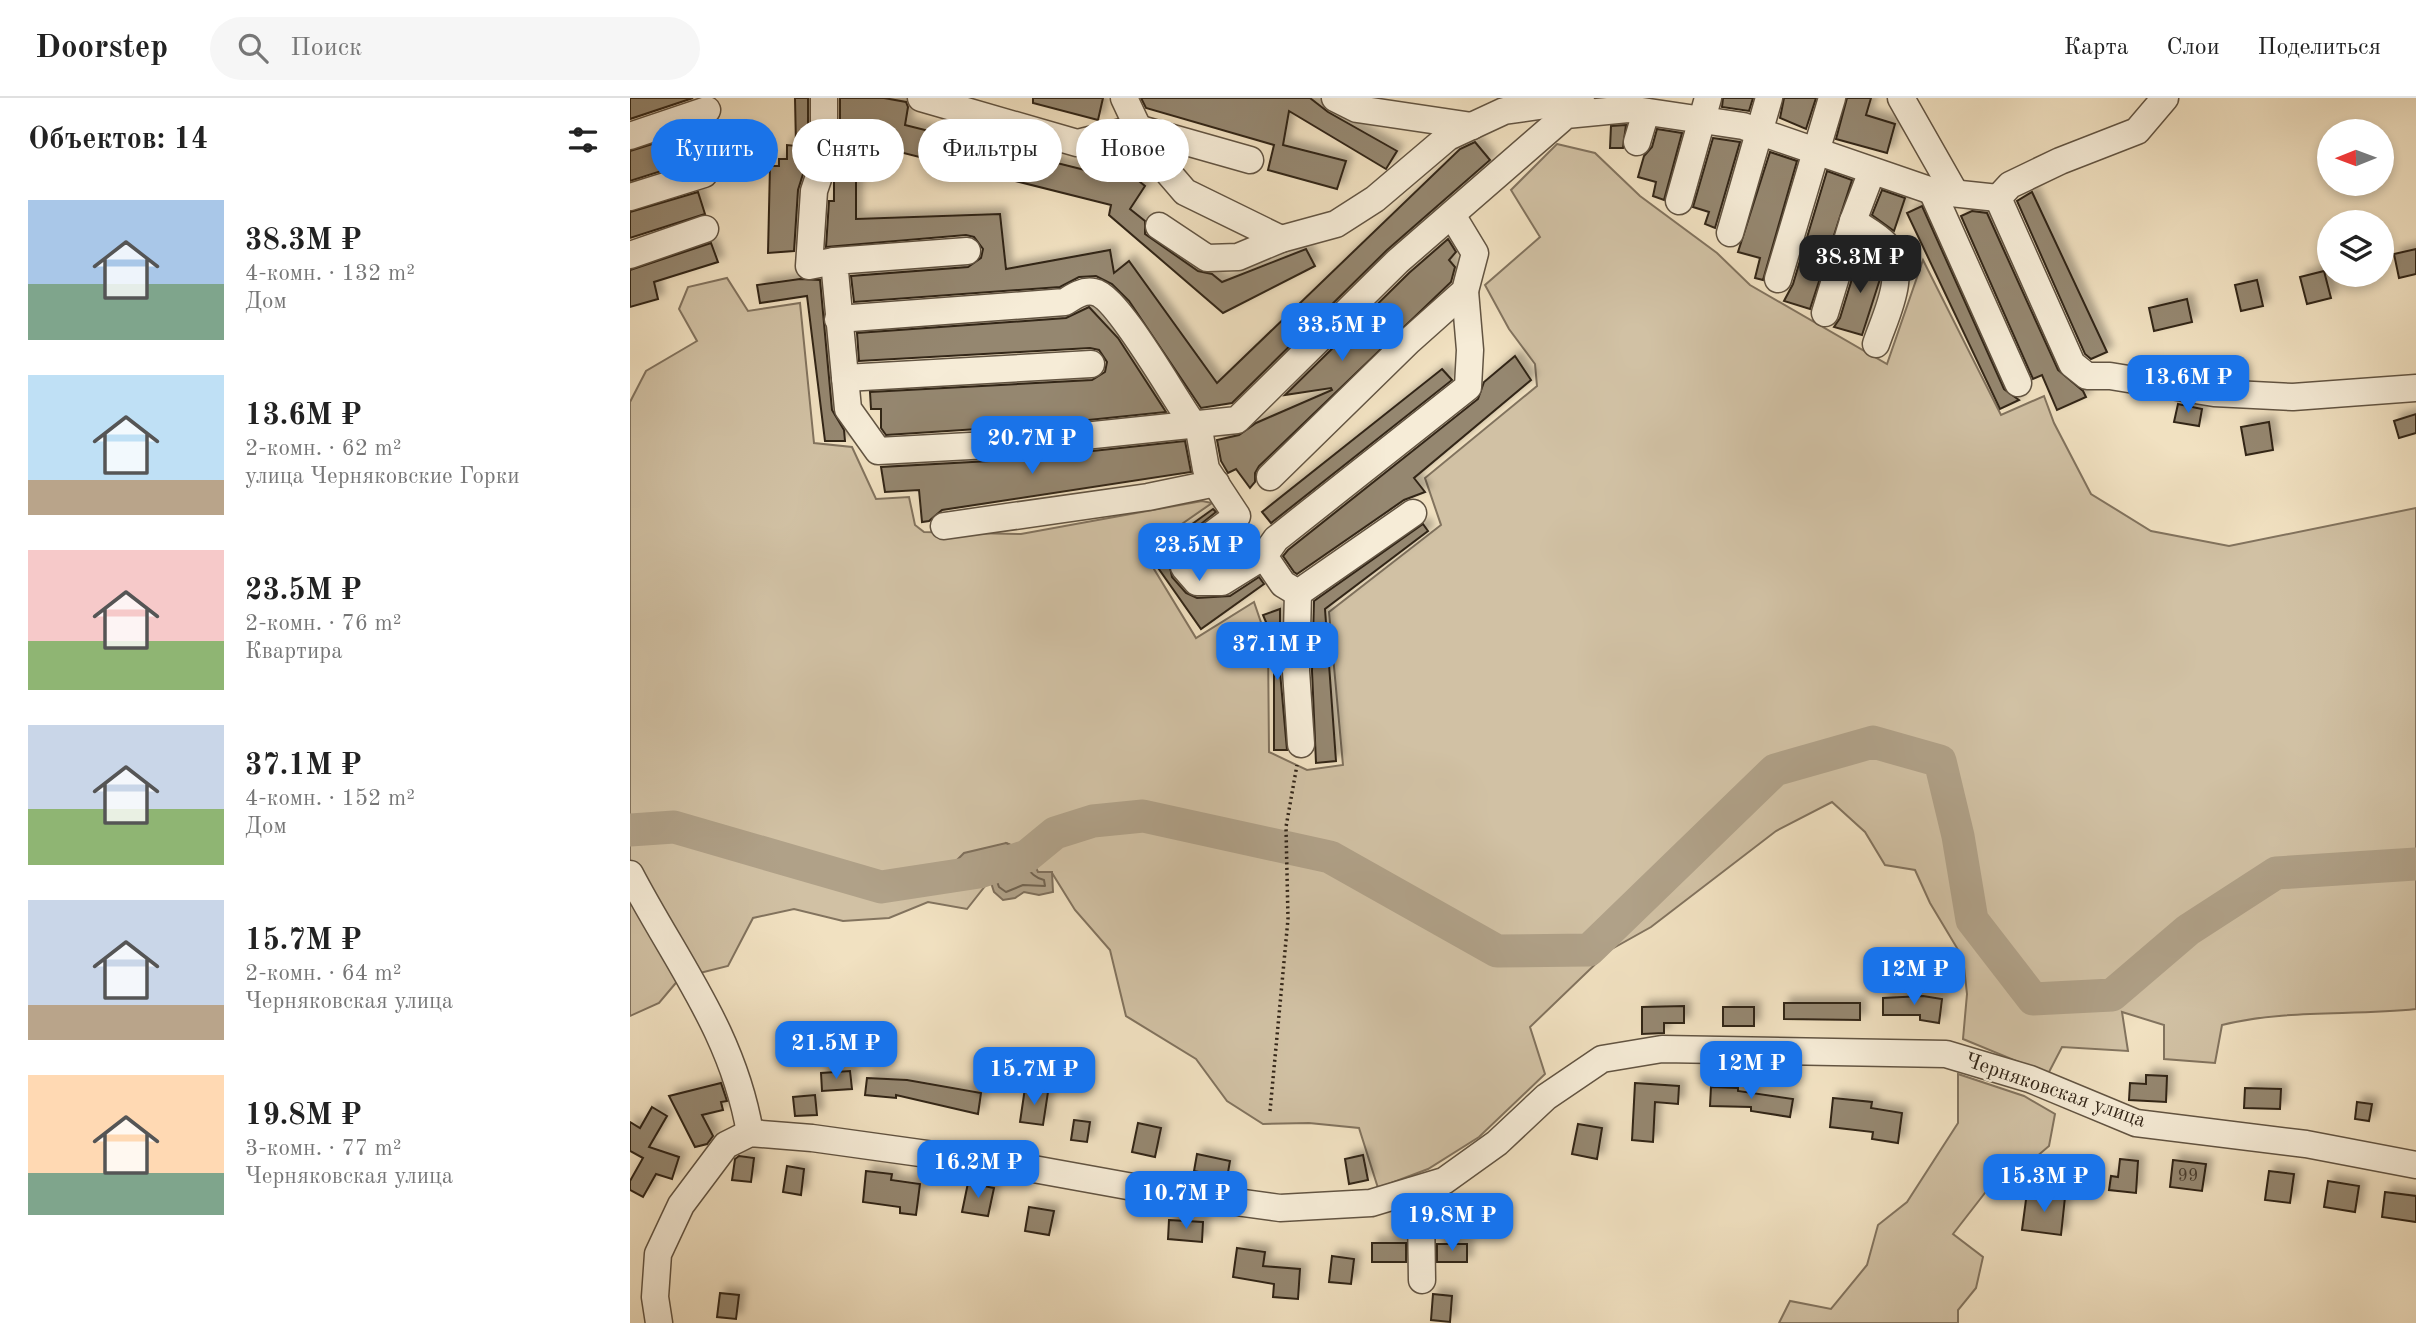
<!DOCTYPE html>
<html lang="ru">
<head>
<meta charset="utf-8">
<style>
  :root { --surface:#fff; --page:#f6f6f6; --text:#222; --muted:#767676; --line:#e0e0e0; --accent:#1a73e8 }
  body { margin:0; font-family:"Old Standard TT",serif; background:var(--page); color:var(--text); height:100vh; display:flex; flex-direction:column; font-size:26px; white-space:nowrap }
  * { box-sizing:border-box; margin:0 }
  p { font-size:23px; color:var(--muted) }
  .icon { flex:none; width:38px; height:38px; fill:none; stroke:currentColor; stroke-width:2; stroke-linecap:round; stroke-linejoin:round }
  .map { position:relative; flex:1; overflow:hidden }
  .sheet { display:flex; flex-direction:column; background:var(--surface); width:630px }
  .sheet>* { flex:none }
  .guide { position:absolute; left:21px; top:21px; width:665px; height:63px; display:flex; gap:14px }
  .needle { width:46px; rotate:269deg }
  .controls { position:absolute; left:1687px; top:21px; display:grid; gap:14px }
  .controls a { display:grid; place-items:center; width:77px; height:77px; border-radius:50%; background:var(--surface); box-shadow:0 4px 10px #0003; font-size:35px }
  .price { position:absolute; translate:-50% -60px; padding:0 16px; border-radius:14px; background:var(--accent); color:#fff; font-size:23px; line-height:46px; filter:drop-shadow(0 2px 4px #0008) }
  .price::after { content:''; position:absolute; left:50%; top:42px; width:21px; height:16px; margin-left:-10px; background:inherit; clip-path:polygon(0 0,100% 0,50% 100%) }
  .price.selected { background:#222; color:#fff }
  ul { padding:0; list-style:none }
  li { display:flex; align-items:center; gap:21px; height:175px; padding:0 28px }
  li span { display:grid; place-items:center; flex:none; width:196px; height:140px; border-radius:0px; color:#555 }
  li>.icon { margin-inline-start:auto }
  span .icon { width:84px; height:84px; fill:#fffc; stroke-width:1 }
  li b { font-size:30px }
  h2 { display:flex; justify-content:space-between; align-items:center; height:84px; padding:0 28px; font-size:30px }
  .chip { padding:0 24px; border-radius:32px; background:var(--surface); box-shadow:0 4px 10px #0003; font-size:24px; line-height:63px }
  .chip.selected { background:var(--accent); color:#fff }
  header { display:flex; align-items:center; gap:42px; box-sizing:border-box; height:98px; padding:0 35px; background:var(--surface); border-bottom:2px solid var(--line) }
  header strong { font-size:33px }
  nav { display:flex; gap:38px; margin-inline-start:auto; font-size:24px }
  .search { width:490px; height:63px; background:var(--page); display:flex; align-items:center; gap:18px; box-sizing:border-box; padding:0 24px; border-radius:38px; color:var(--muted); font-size:26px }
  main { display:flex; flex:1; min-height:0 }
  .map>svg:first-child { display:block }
  .green { fill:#d1c1a4; stroke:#82735e; stroke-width:2 }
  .water { fill:#b0a188; stroke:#7e6f5b; stroke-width:2 }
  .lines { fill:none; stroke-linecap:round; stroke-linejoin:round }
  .shore { stroke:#716350; stroke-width:2 }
  .river { stroke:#b0a188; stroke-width:33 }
  .building { fill:#958770; stroke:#322518; stroke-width:2; filter:url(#shadow) }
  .minor-casing { stroke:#625442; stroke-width:29 }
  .path { stroke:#322518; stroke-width:3.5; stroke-dasharray:2 3.5; stroke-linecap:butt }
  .minor { stroke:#f6ecd7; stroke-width:26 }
  .labels { text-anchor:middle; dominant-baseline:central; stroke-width:5; stroke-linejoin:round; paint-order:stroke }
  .number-label { font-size:18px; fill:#4b3e2e }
  .street-label { font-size:21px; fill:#322518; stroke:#f6ecd7 }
</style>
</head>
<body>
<header>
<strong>Doorstep</strong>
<div class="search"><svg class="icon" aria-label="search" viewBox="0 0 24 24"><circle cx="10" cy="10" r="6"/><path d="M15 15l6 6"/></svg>Поиск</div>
<nav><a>Карта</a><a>Слои</a><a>Поделиться</a></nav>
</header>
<main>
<section class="sheet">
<h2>Объектов: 14<svg class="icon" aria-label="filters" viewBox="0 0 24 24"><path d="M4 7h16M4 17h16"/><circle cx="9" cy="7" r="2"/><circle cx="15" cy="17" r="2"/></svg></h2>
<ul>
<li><span style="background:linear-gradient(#a9c7e8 60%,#7fa58c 0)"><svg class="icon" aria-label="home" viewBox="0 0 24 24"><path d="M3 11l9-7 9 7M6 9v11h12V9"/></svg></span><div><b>38.3M ₽</b><p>4-комн. · 132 m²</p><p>Дом</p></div></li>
<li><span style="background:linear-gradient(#bfe0f5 75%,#b9a48a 0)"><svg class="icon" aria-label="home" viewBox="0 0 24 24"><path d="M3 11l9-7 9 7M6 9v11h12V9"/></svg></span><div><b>13.6M ₽</b><p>2-комн. · 62 m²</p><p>улица Черняковские Горки</p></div></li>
<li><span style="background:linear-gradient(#f6c9c9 65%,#8fb573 0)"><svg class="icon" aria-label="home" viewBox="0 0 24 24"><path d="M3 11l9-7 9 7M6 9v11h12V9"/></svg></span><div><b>23.5M ₽</b><p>2-комн. · 76 m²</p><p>Квартира</p></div></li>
<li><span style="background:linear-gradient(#c9d6e8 60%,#8fb573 0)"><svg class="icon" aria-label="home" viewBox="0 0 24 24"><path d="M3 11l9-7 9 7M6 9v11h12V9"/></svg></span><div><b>37.1M ₽</b><p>4-комн. · 152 m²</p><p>Дом</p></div></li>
<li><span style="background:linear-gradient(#c9d6e8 75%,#b9a48a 0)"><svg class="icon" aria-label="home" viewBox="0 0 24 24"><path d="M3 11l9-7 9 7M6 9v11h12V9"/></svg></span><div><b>15.7M ₽</b><p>2-комн. · 64 m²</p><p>Черняковская улица</p></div></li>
<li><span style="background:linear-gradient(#ffd9b3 70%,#7fa58c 0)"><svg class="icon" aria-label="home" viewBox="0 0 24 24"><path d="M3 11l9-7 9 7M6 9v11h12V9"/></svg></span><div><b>19.8M ₽</b><p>3-комн. · 77 m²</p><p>Черняковская улица</p></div></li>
</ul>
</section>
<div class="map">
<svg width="1786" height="1225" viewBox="0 0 1786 1225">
  <defs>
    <filter id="shadow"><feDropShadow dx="6" dy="-6" stdDeviation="3.5" flood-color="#0004"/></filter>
  </defs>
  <rect width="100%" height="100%" fill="#f1e1c1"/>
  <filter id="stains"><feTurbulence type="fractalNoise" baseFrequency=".00286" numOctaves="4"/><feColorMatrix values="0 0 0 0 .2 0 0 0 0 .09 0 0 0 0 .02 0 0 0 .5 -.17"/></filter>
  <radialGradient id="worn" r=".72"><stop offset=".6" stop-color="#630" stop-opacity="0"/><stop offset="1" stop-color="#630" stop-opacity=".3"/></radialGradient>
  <g class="green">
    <path d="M 927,46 L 965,55 L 1010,98 L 1087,155 L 1120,187 L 1257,266 L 1293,162 L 1371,317 L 1414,298 L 1424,325 L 1461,396 L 1521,433 L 1599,448 L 1786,410 L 1786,911 C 1722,918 1655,911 1592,927 L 1585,965 L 1534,961 L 1534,927 L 1492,914 L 1498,953 L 1432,949 L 1418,976 L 1333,941 L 1337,896 L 1333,860 L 1300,805 L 1285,772 L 1255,767 L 1235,734 L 1202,704 L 1146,733 L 1021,829 L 980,852 L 900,929 L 915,976 L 849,1039 L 798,1071 L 748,1090 L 729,1030 L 679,1025 L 633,1026 L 597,1003 L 566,961 L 496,918 L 480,852 L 445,812 L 422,775 L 407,774 C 401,757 393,752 376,745 L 355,766 L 359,783 L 337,811 L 298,804 L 259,820 L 213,823 L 164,811 L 123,820 L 98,868 L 50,880 L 29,905 L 0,918 L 0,304 L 16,273 L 67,243 L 49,211 L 58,189 L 97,180 L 118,213 L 170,205 L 184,345 L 222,349 L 246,401 L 279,399 L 285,427 L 294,434 L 391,436 L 572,403 L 582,405 L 513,453 L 566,540 L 624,504 L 638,545 L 639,654 L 677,672 L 713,667 L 699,514 L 811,427 L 795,380 L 907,288 L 905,266 L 879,231 L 855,187 L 910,139 L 881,92 Z"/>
    <path d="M 1328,976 L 1394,998 L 1425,1016 L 1419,1048 L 1379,1082 L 1358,1091 L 1323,1136 L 1353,1159 L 1346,1190 L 1328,1212 L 1328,1225 L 1149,1225 L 1160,1203 L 1201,1211 L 1237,1167 L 1248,1127 L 1277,1104 L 1328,1025 Z"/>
  </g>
  <path class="water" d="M 376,745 C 392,752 401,757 408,774 L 422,774 L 423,794 L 409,797 L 394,794 L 385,800 L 373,802 L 364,794 L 355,766 L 323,782 L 315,774 L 334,755 Z"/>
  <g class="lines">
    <path class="shore" d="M 375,752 C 398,761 396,778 414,782 L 415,788 L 393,787 L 376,794 L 369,789 L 358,758 Z"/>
    <path class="river" d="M 0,732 L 44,729 L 251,789 L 349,774 L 397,758 L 425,735 L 463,723 L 513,718 L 700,759 L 867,853 L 959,852 L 1145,672 L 1243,644 L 1310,663 L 1328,738 L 1342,822 L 1403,901 L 1482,897 L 1558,832 L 1646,775 L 1786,766"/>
  </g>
  <g class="building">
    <path d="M 0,0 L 63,0 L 0,21 Z"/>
    <path d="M 165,0 L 178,0 L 178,60 L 168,92 L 164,153 L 138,155 L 140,68 L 149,68 L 149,61 L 157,61 L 157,47 L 166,48 Z"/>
    <path d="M 210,0 L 254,0 L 276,4 L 278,9 L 275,27 L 495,82 L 499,75 L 515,88 L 500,111 L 515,123 L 515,136 L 568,173 L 582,176 L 592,184 L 676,151 L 685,168 L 593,215 L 479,117 L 481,107 L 226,43 L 226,121 L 370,116 L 376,171 L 480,152 L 484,175 L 499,163 L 587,285 L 830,51 L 845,44 L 860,62 L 757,152 L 602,305 L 571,310 L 499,203 L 482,186 L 466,178 L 449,179 L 430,189 L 224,204 L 221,178 L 338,169 L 351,160 L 353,151 L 344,139 L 336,137 L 196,149 L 199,103 L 204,103 L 204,83 L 210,63 Z"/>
    <path d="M 403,0 L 473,0 L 468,22 L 403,5 Z"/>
    <path d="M 511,0 L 680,0 L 698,14 L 767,53 L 756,71 L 659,13 L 653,47 L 716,63 L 707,91 L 638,72 L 644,47 L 516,10 Z"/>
    <path d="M 1093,0 L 1123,0 L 1119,13 L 1092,9 Z"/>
    <path d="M 1154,0 L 1186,0 L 1176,31 L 1150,20 Z"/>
    <path d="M 1217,0 L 1241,0 L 1236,17 L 1265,26 L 1257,55 L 1206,41 Z"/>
    <path d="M 996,27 L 993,50 L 980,50 L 981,28 Z"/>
    <path d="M 74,30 L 84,61 L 69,61 L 0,83 L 0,53 Z"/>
    <path d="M 1027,31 L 1052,35 L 1034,102 L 1023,98 L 1026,84 L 1008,79 L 1014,58 L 1022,49 Z"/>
    <path d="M 1083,40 L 1110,44 L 1085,130 L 1075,126 L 1079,114 L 1063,109 Z"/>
    <path d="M 1140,54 L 1167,63 L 1133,182 L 1125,180 L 1130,160 L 1108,154 Z"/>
    <path d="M 1197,73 L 1222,82 L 1180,211 L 1154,203 L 1163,186 Z"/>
    <path d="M 1252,92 L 1275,100 L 1264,133 L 1242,117 Z"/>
    <path d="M 68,94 L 75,116 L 0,140 L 0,114 Z"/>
    <path d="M 1402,94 L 1477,254 L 1461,261 L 1455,256 L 1387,103 Z"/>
    <path d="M 1292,108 L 1374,291 L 1389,302 L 1370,311 L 1277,115 Z"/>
    <path d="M 1342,113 L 1357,115 L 1428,272 L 1453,293 L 1456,299 L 1427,312 L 1412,277 L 1403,281 L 1331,118 Z"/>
    <path d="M 818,141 L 826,154 L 819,162 L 825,169 L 821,184 L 629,368 L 625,375 L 625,384 L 620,390 L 606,371 L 598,375 L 591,363 L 587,342 L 609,337 L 626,325 L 702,292 L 701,290 L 655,297 L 779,175 Z"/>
    <path d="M 81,145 L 88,164 L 24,184 L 28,201 L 0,209 L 0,172 Z"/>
    <path d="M 1232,148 L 1247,164 L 1250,181 L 1232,237 L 1204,229 L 1210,220 Z"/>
    <path d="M 1786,151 L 1786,176 L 1769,180 L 1764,156 Z"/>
    <path d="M 1694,173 L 1701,200 L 1677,206 L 1670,179 Z"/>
    <path d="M 170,181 L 190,182 L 202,312 L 214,332 L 215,343 L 195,343 L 177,198 L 130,205 L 127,187 Z"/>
    <path d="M 1627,182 L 1633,208 L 1611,213 L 1605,187 Z"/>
    <path d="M 1557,201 L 1562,224 L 1524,233 L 1519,210 Z"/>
    <path d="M 459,209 L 488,240 L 536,314 L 410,327 L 256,337 L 251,330 L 251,311 L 241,311 L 240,294 L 462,282 L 475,274 L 477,264 L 469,252 L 460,250 L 229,263 L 227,235 L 436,220 Z"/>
    <path d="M 885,258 L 901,282 L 784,380 L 795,394 L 774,402 L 667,476 L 664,474 L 653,458 L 658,452 L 848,301 L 854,284 Z"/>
    <path d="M 812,271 L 822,282 L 641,425 L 632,414 Z"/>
    <path d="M 1548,306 L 1572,311 L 1569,328 L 1544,324 Z"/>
    <path d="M 1786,316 L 1786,335 L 1769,340 L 1764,323 Z"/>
    <path d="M 1639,324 L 1643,352 L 1616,357 L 1611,329 Z"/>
    <path d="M 555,343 L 561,374 L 312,412 L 299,423 L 292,424 L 289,392 L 255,394 L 251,369 L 379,362 Z"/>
    <path d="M 583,411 L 586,414 L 547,445 L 539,464 L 542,479 L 556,495 L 567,500 L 600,498 L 629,479 L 634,486 L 571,531 L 519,457 Z"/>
    <path d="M 793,426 L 798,433 L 695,511 L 706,663 L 686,665 L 682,573 L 684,503 Z"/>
    <path d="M 608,437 L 614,452 L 588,468 L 574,468 L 574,462 Z"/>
    <path d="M 650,511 L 650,574 L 657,652 L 644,652 L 644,543 L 633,517 Z"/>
    <path d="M 1293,898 L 1312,901 L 1309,925 L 1290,922 L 1290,917 L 1253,917 L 1253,900 Z"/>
    <path d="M 1154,905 L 1230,905 L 1230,922 L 1154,921 Z"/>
    <path d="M 1054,908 L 1054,925 L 1034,925 L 1034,935 L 1012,936 L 1012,909 Z"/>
    <rect x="1093" y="909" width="31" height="19"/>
    <path d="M 220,973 L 222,991 L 192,993 L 191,975 Z"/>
    <path d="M 1516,977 L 1537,978 L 1536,1004 L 1499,1002 L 1500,985 L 1516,986 Z"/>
    <path d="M 237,980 L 277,982 L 351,995 L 348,1016 L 266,997 L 266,1000 L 235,997 Z"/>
    <path d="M 91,985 L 97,1003 L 91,1004 L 93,1012 L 72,1017 L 83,1038 L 77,1046 L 65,1049 L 39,998 Z"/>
    <path d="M 1005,985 L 1049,988 L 1048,1006 L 1025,1004 L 1023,1044 L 1002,1042 Z"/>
    <path d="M 1081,989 L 1108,990 L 1108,993 L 1163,1001 L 1160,1019 L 1121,1013 L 1121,1009 L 1080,1008 Z"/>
    <path d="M 395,990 L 418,994 L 413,1027 L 390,1024 Z"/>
    <path d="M 1615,990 L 1651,991 L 1650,1011 L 1614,1010 Z"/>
    <path d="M 185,997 L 187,1017 L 165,1018 L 163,999 Z"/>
    <path d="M 1203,1000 L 1242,1004 L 1241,1010 L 1272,1015 L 1268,1045 L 1242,1041 L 1243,1034 L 1200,1029 Z"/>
    <path d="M 1727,1004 L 1742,1006 L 1739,1023 L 1725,1021 Z"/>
    <path d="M 22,1009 L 37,1018 L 19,1049 L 49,1059 L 42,1081 L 26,1076 L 13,1099 L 0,1092 L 0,1083 L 13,1060 L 0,1053 L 0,1024 L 10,1030 Z"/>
    <path d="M 444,1022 L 460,1024 L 457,1044 L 441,1042 Z"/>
    <path d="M 508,1025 L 531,1030 L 525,1059 L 502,1054 Z"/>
    <path d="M 948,1026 L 972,1030 L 967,1061 L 942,1056 Z"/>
    <path d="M 567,1056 L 600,1063 L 597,1080 L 564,1073 Z"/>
    <path d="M 733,1057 L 738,1082 L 719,1086 L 715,1061 Z"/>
    <path d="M 109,1058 L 124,1060 L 121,1084 L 102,1082 L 105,1061 Z"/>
    <path d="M 1490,1061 L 1508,1063 L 1506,1095 L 1479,1092 L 1481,1078 L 1488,1079 Z"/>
    <path d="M 1543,1062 L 1576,1066 L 1572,1093 L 1540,1089 Z"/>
    <path d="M 157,1068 L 174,1071 L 171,1097 L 153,1094 Z"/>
    <path d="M 236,1073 L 262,1076 L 261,1082 L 290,1086 L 286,1117 L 270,1115 L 270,1109 L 233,1104 Z"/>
    <path d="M 1639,1073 L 1664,1076 L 1660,1105 L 1635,1102 Z"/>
    <path d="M 1698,1083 L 1729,1088 L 1725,1114 L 1694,1109 Z"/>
    <path d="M 338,1085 L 364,1090 L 358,1118 L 332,1114 Z"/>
    <path d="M 1397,1094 L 1435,1099 L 1431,1137 L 1392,1132 Z"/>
    <path d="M 1755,1094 L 1786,1098 L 1786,1124 L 1752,1119 Z"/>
    <path d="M 399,1109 L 424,1113 L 419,1137 L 395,1133 Z"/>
    <path d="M 539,1122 L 573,1124 L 572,1144 L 538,1141 Z"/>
    <rect x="742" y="1145" width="34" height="19"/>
    <rect x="807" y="1146" width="30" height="18"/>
    <path d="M 607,1150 L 635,1154 L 633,1168 L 670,1171 L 668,1201 L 643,1199 L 644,1186 L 603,1179 Z"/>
    <path d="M 702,1158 L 724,1161 L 721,1186 L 699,1184 Z"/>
    <path d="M 90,1195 L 109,1197 L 106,1221 L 87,1219 Z"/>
    <path d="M 803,1196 L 822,1198 L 820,1224 L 801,1222 Z"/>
  </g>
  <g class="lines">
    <g class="minor-casing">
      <g id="minor">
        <path d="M 194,0 L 194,63 L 184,93 L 179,168 L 204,163"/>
        <path d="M 291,0 L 447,45 L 507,30 L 620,62"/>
        <path d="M 494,0 L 518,51 L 555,94 L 651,141"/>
        <path d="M 705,0 L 727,11 L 842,28"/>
        <path d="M 1271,0 L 1325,95"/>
        <path d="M 1535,0 L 1507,33 L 1430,63 L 1380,87 L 1368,100 L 1442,266 L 1457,278 L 1480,278 L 1584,295 L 1663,299 L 1786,290"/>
        <path d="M 0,38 L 77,12"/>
        <path d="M 1007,44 L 1016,14"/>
        <path d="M 1242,73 L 1223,123 C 1233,130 1247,137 1255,146 C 1279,175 1256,216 1246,246"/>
        <path d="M 1302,93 L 1388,285"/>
        <path d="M 0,99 L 74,76"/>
        <path d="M 1049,103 L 1078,0"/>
        <path d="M 529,128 L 577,160 L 608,159 L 651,141 L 706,126 L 745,101 L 818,39 L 874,13 L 916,7 L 954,9"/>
        <path d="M 1100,135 L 1139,0"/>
        <path d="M 337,153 L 204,163 L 218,311 L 248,353 L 377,346 L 607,322 L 768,163 L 936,17 L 998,11 L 1113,28 L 1302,93 L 1368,100"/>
        <path d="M 0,157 L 75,131"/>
        <path d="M 1148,181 L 1202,0"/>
        <path d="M 1195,215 L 1223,123"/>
        <path d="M 208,221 L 435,204 C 444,198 453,192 464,194 C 488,198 545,302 563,326"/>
        <path d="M 215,280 L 461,266"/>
        <path d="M 568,326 L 576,371 L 607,418 L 561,452 L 554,469 L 567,484 L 592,484 L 634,458"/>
        <path d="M 640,379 L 779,243 L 835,193 L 845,155 L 822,117"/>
        <path d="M 783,415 L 668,495 L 653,486 L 634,458 L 646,441 L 838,289 L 840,252 L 835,193"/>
        <path d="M 314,428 L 518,399 L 586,385"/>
        <path d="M 668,495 L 666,573 L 671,646"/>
        <path d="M 0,776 C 46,864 103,934 120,1035"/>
        <path d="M 782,1093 L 791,1115 L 792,1182"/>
        <path d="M 29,1225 L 25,1199 L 28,1156 L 51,1107 L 96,1047 L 120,1035 L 182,1040 L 398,1070 L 525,1093 L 650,1110 L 741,1105 L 814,1083 L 867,1045 L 916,999 L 972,961 L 1032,951 L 1316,956 L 1400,981 L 1506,1025 L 1676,1046 L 1786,1067"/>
      </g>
    </g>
    <path class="path" d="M 640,1013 L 658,821 L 656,729 L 667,667"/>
    <use href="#minor" class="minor"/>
  </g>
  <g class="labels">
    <g class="number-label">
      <text x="1558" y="1078">99</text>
    </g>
    <g class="street-label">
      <text transform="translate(1425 993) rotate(19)">Черняковская улица</text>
    </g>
  </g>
  <rect width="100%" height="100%" filter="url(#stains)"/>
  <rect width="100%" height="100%" fill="url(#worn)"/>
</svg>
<div class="controls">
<a><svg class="needle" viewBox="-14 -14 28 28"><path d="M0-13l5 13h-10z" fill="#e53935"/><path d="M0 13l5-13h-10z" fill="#767676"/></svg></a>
<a><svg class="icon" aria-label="layers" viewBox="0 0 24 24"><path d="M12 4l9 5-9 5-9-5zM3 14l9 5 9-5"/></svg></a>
</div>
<b class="price selected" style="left:1230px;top:197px">38.3M ₽</b>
<b class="price" style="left:712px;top:265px">33.5M ₽</b>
<b class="price" style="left:1558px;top:317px">13.6M ₽</b>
<b class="price" style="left:402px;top:378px">20.7M ₽</b>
<b class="price" style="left:569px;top:485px">23.5M ₽</b>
<b class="price" style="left:647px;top:584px">37.1M ₽</b>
<b class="price" style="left:1284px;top:909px">12M ₽</b>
<b class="price" style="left:206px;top:983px">21.5M ₽</b>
<b class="price" style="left:1121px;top:1003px">12M ₽</b>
<b class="price" style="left:404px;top:1009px">15.7M ₽</b>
<b class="price" style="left:348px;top:1102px">16.2M ₽</b>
<b class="price" style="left:1414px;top:1116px">15.3M ₽</b>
<b class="price" style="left:556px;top:1133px">10.7M ₽</b>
<b class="price" style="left:822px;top:1155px">19.8M ₽</b>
<div class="guide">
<a class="chip selected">Купить</a>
<a class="chip">Снять</a>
<a class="chip">Фильтры</a>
<a class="chip">Новое</a>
</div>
</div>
</main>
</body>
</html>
